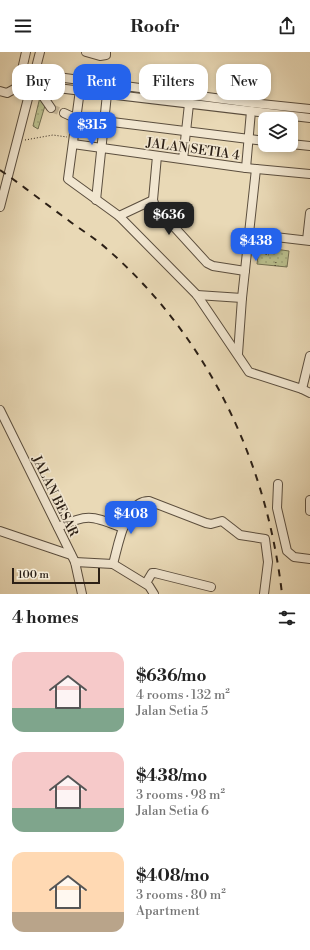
<!DOCTYPE html>
<html lang="en">
<head>
<meta charset="utf-8">
<style>
  :root { --surface:#fff; --page:#f2f2f2; --text:#222; --muted:#767676; --accent:#2563eb }
  body { margin:0; font-family:"Libre Bodoni",serif; background:var(--page); color:var(--text); height:100vh; display:flex; flex-direction:column; font-size:15px; white-space:nowrap }
  * { box-sizing:border-box; margin:0 }
  p { font-size:13px; color:var(--muted) }
  .icon { flex:none; width:22px; height:22px; fill:none; stroke:currentColor; stroke-width:2; stroke-linecap:round; stroke-linejoin:round }
  .map { position:relative; height:542px; overflow:hidden }
  .panel { display:flex; flex-direction:column; background:var(--surface); flex:1 }
  .panel>* { flex:none }
  .banner { position:absolute; left:12px; top:12px; width:286px; height:36px; display:flex; gap:8px }
  .fabs { position:absolute; left:258px; top:60px; display:grid; gap:8px }
  .fabs a { display:grid; place-items:center; width:40px; height:40px; border-radius:8px; background:var(--surface); box-shadow:0 2px 6px #0003; font-size:20px }
  .scale { position:absolute; left:12px; bottom:10px; width:88px; box-sizing:border-box; padding-left:4px; border:2px solid #2c2016; border-top:0; font-size:11px; line-height:14px; white-space:nowrap; color:#2c2016; -webkit-text-stroke:3px #f1e6d0; paint-order:stroke }
  .price { position:absolute; translate:-50% -34px; padding:0 9px; border-radius:8px; background:var(--accent); color:#fff; font-size:13px; line-height:26px; filter:drop-shadow(0 1px 2px #0008) }
  .price::after { content:''; position:absolute; left:50%; top:24px; width:12px; height:9px; margin-left:-6px; background:inherit; clip-path:polygon(0 0,100% 0,50% 100%) }
  .price.current { background:#222; color:#fff }
  ul { padding:0; list-style:none }
  li { display:flex; align-items:center; gap:12px; height:100px; padding:0 12px }
  li span { display:grid; place-items:center; flex:none; width:112px; height:80px; border-radius:12px; color:#555 }
  li>.icon { margin-inline-start:auto }
  span .icon { width:48px; height:48px; fill:#fffc; stroke-width:1 }
  li b { font-size:17px }
  h2 { display:flex; justify-content:space-between; align-items:center; height:48px; padding:0 12px; font-size:17px }
  .tag { padding:0 14px; border-radius:12px; background:var(--surface); box-shadow:0 2px 6px #0003; font-size:14px; line-height:36px }
  .tag.current { background:var(--accent); color:#fff }
  header { display:flex; justify-content:space-between; align-items:center; height:52px; padding:0 12px; background:var(--surface); font-size:18px; font-weight:700 }
  .map>svg:first-child { display:block }
  .green { fill:url(#green-dots); stroke:#726f51 }
  .lines { fill:none; stroke-linecap:round; stroke-linejoin:round }
  .minor-tunnel { stroke:#c3b496; stroke-width:8; stroke-dasharray:8 4; stroke-linecap:butt }
  .minor-casing { stroke:#5b4e3e; stroke-width:10 }
  .path { stroke:#2c2016; stroke-width:1; stroke-dasharray:1 2; stroke-linecap:butt }
  .minor { stroke:#f1e6d0; stroke-width:8 }
  .rail { stroke:#2c2016; stroke-width:2; stroke-dasharray:7 7; stroke-linecap:butt }
  .labels { text-anchor:middle; dominant-baseline:central; stroke-width:3.5; stroke-linejoin:round; paint-order:stroke }
  .street-label { font-size:13px; fill:#2c2016; stroke:#f1e6d0 }
</style>
</head>
<body>
<header><svg class="icon" aria-label="menu" viewBox="0 0 24 24"><path d="M4 6h16M4 12h16M4 18h16"/></svg>Roofr<svg class="icon" aria-label="share" viewBox="0 0 24 24"><path d="M12 15V3M7 8l5-5 5 5M5 13v7h14v-7"/></svg></header>
<div class="map">
<svg width="310" height="542" viewBox="0 0 310 542">
  <defs>
    <pattern id="green-dots" width="8" height="8" patternUnits="userSpaceOnUse"><rect width="8" height="8" fill="#b9be8c"/><path d="M2 2h.1M6 6h.1" fill="none" stroke="#9fa378" stroke-width="1.8" stroke-linecap="round"/></pattern>
  </defs>
  <rect width="100%" height="100%" fill="#e9d9b6"/>
  <filter id="stains"><feTurbulence type="fractalNoise" baseFrequency=".005" numOctaves="4"/><feColorMatrix values="0 0 0 0 .2 0 0 0 0 .09 0 0 0 0 .02 0 0 0 .5 -.17"/></filter>
  <radialGradient id="worn" r=".72"><stop offset=".6" stop-color="#630" stop-opacity="0"/><stop offset="1" stop-color="#630" stop-opacity=".3"/></radialGradient>
  <g class="green">
    <path d="M 40,45 L 47,47 L 38,77 L 33,74 Z"/>
    <path d="M 260,190 L 262,191 L 261,195 L 289,199 L 287,215 L 257,212 L 259,197 L 255,196 L 256,192 Z"/>
  </g>
  <g class="lines">
    <path class="minor-tunnel" d="M 51,56 L 64,61"/>
    <g class="minor-casing">
      <g id="minor">
        <path d="M 26,0 L 18,35 L 31,38"/>
        <path d="M 86,0 L 100,4 L 106,3 L 106,0"/>
        <path d="M 35,22 L 252,51 L 310,57"/>
        <path d="M 32,33 L 310,66"/>
        <path d="M 32,36 L 42,43 L 51,56"/>
        <path d="M 80,38 L 68,127 L 119,164 L 197,243 L 249,320 L 302,337 L 310,304"/>
        <path d="M 0,39 L 7,41 L 18,35"/>
        <path d="M 64,61 L 77,67"/>
        <path d="M 104,69 L 265,89"/>
        <path d="M 73,92 L 246,116 L 310,122"/>
        <path d="M 291,92 L 310,94"/>
        <path d="M 157,104 L 153,148 L 155,154 L 207,211 L 213,214 L 245,219"/>
        <path d="M 183,107 L 189,52"/>
        <path d="M 246,116 L 251,59"/>
        <path d="M 96,148 L 107,42"/>
        <path d="M 0,155 L 40,0"/>
        <path d="M 119,164 L 153,148"/>
        <path d="M 249,182 L 310,189"/>
        <path d="M 307,188 L 310,161"/>
        <path d="M 197,243 L 242,246"/>
        <path d="M 238,302 L 242,246 L 256,117"/>
        <path d="M 302,337 L 310,341"/>
        <path d="M 0,358 L 75,510 L 82,542"/>
        <path d="M 278,432 L 277,456 L 287,499 L 294,505 L 310,507"/>
        <path d="M 310,448 L 310,459"/>
        <path d="M 58,475 C 89,461 92,464 123,476"/>
        <path d="M 0,479 L 71,503"/>
        <path d="M 75,510 L 113,512 L 149,534 L 154,542"/>
        <path d="M 113,512 C 118,495 125,448 149,449 L 206,471 L 211,472 L 222,469 L 240,483 L 265,487 L 268,510 L 264,542"/>
        <path d="M 146,531 L 152,521 L 155,521 L 211,535"/>
      </g>
    </g>
    <g class="path">
      <path d="M 25,88 L 53,83 L 67,85"/>
      <path d="M 254,199 L 269,203"/>
      <path d="M 275,214 L 276,210"/>
    </g>
    <use href="#minor" class="minor"/>
    <path class="rail" d="M 0,118 C 23,134 46,152 68,168 C 81,178 95,186 107,197 C 208,285 267,410 282,542"/>
  </g>
  <g class="labels">
    <g class="street-label">
      <text transform="translate(193 97) rotate(8)">JALAN SETIA 4</text>
      <text transform="translate(55 444) rotate(64)">JALAN BESAR</text>
    </g>
  </g>
  <rect width="100%" height="100%" filter="url(#stains)"/>
  <rect width="100%" height="100%" fill="url(#worn)"/>
</svg>
<div class="fabs">
<a><svg class="icon" aria-label="layers" viewBox="0 0 24 24"><path d="M12 4l9 5-9 5-9-5zM3 14l9 5 9-5"/></svg></a>
</div>
<div class="scale">100 m</div>
<b class="price" style="left:92px;top:94px">$315</b>
<b class="price current" style="left:169px;top:184px">$636</b>
<b class="price" style="left:256px;top:210px">$438</b>
<b class="price" style="left:131px;top:483px">$408</b>
<div class="banner">
<a class="tag">Buy</a>
<a class="tag current">Rent</a>
<a class="tag">Filters</a>
<a class="tag">New</a>
</div>
</div>
<section class="panel">
<h2>4 homes<svg class="icon" aria-label="filters" viewBox="0 0 24 24"><path d="M4 7h16M4 17h16"/><circle cx="9" cy="7" r="2"/><circle cx="15" cy="17" r="2"/></svg></h2>
<ul>
<li><span style="background:linear-gradient(#f6c9c9 70%,#7fa58c 0)"><svg class="icon" aria-label="home" viewBox="0 0 24 24"><path d="M3 11l9-7 9 7M6 9v11h12V9"/></svg></span><div><b>$636/mo</b><p>4 rooms · 132 m²</p><p>Jalan Setia 5</p></div></li>
<li><span style="background:linear-gradient(#f6c9c9 70%,#7fa58c 0)"><svg class="icon" aria-label="home" viewBox="0 0 24 24"><path d="M3 11l9-7 9 7M6 9v11h12V9"/></svg></span><div><b>$438/mo</b><p>3 rooms · 98 m²</p><p>Jalan Setia 6</p></div></li>
<li><span style="background:linear-gradient(#ffd9b3 75%,#b9a48a 0)"><svg class="icon" aria-label="home" viewBox="0 0 24 24"><path d="M3 11l9-7 9 7M6 9v11h12V9"/></svg></span><div><b>$408/mo</b><p>3 rooms · 80 m²</p><p>Apartment</p></div></li>
</ul>
</section>
</body>
</html>
